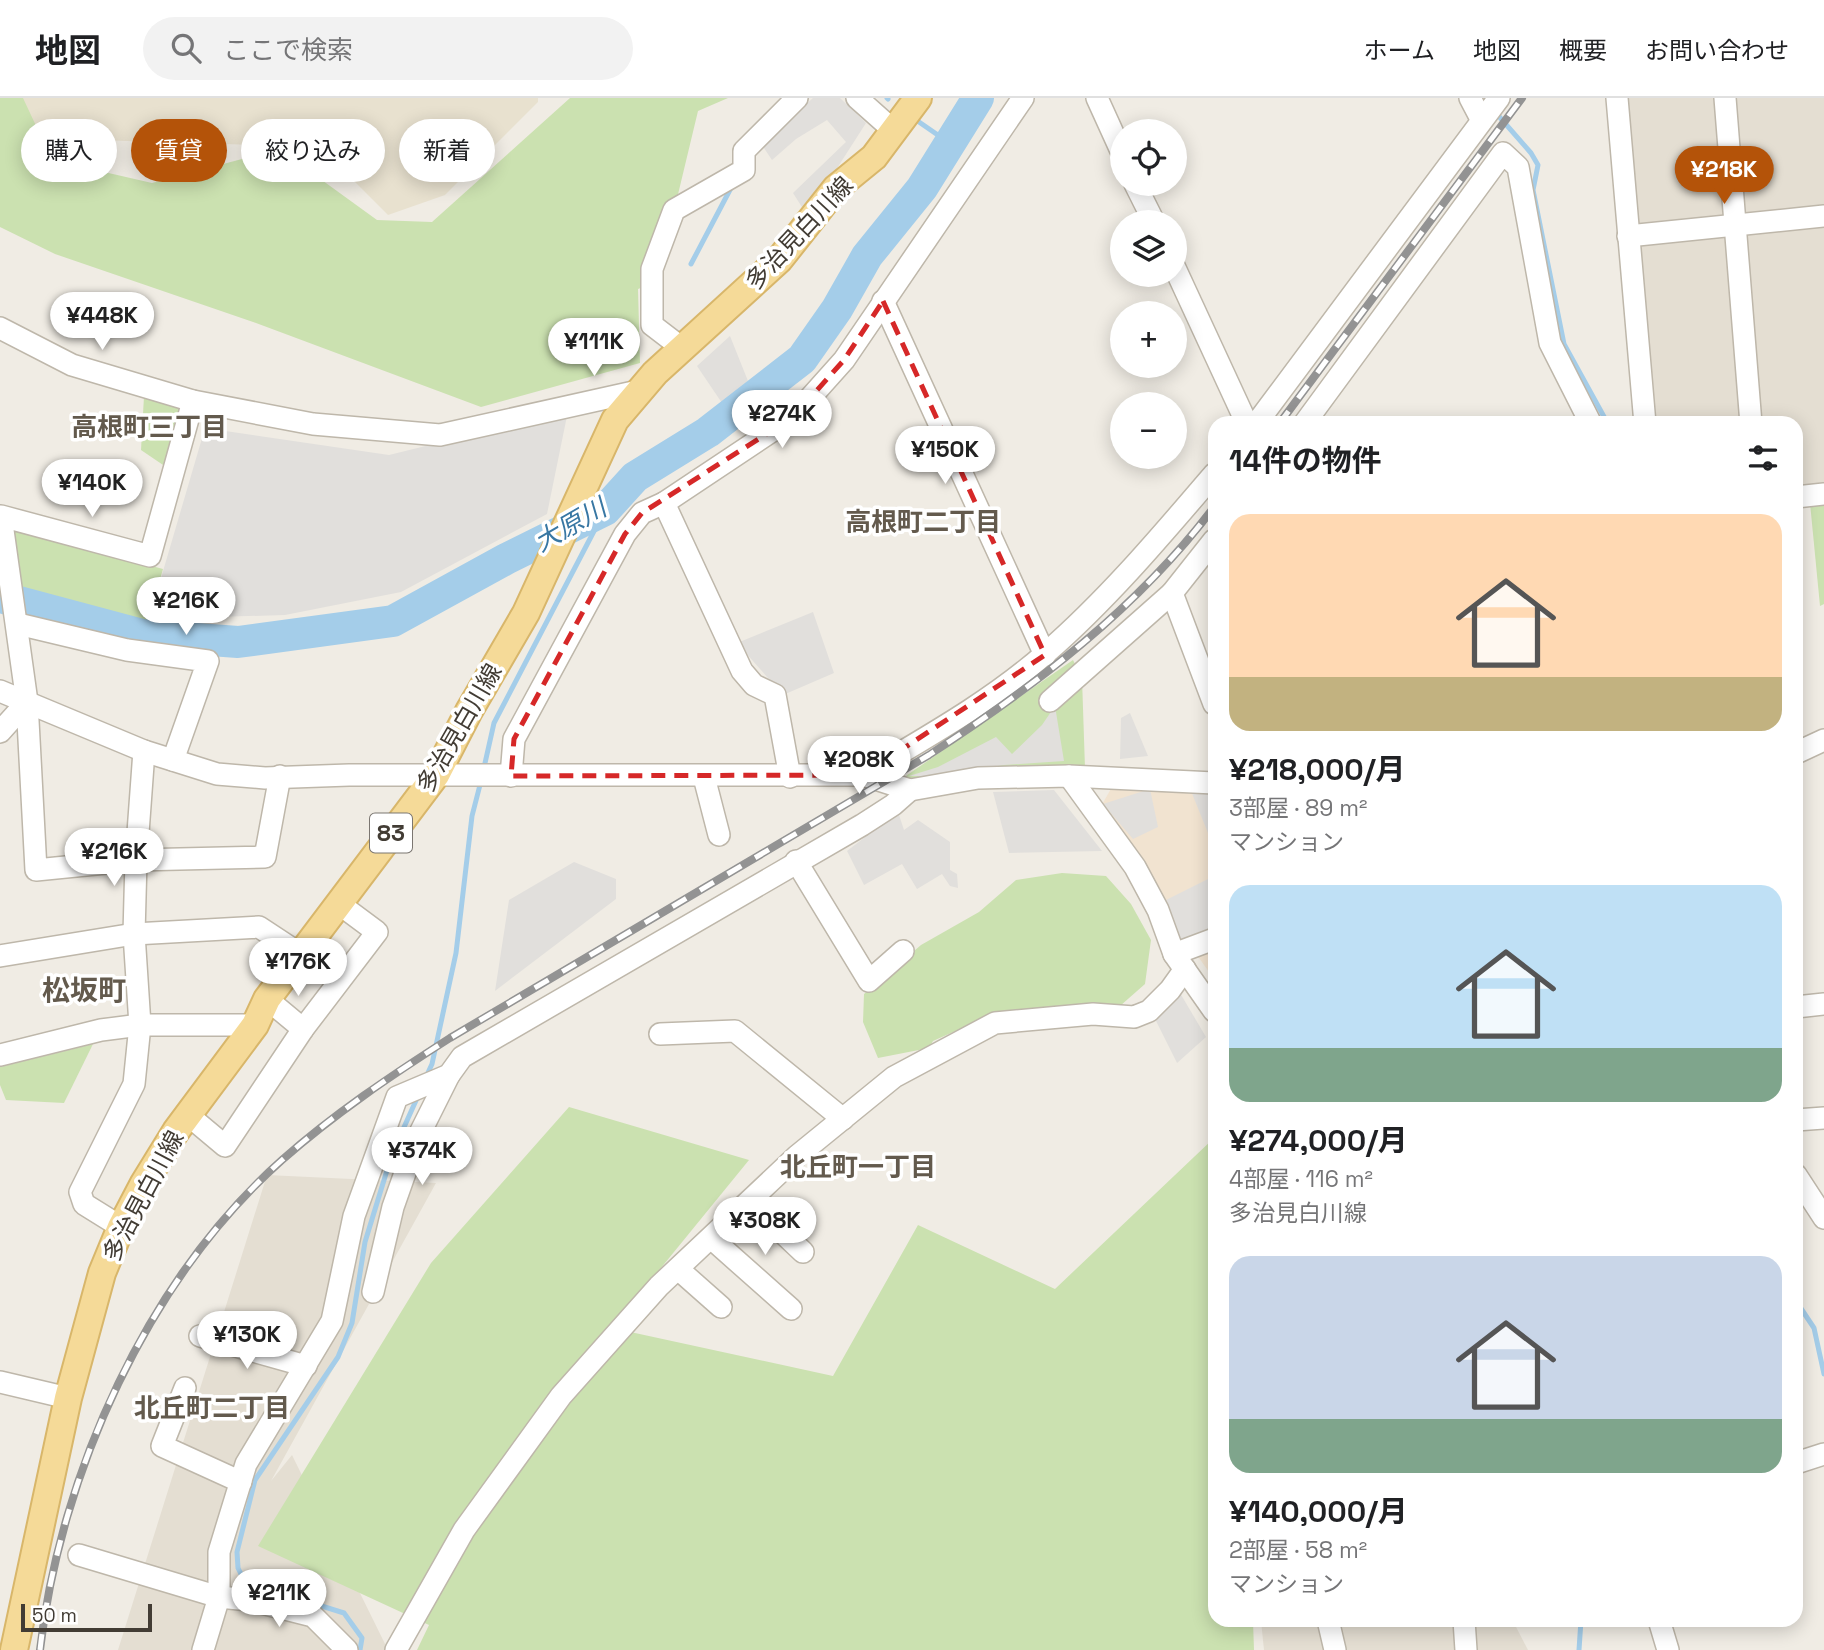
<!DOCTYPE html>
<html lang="ja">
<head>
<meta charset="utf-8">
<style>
  :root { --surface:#fff; --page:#f2f2f2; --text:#202124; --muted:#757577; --line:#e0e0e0; --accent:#b45309 }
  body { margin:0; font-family:"Space Grotesk","Noto Sans JP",sans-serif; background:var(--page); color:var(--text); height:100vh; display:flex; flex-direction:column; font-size:26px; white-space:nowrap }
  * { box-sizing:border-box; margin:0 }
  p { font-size:23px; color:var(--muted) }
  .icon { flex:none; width:38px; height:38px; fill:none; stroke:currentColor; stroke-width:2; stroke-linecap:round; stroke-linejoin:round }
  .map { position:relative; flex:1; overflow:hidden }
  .details { position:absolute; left:1208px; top:318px; width:595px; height:1211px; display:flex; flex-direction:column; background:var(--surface); border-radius:21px; box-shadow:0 4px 18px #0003 }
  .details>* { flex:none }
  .guide { position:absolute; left:21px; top:21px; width:665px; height:63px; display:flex; gap:14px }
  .tools { position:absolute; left:1110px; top:21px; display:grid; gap:14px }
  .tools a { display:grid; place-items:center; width:77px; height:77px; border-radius:50%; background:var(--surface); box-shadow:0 4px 18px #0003; font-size:35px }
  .scale { position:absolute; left:21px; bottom:18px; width:131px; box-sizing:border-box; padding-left:7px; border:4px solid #423c34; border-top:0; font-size:19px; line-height:24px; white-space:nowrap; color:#423c34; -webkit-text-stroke:5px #fff; paint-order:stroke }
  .price { position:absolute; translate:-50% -60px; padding:0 16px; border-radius:24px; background:#fff; color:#222; font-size:23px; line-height:46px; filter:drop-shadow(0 2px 4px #0008) }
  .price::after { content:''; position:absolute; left:50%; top:42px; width:21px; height:16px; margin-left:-10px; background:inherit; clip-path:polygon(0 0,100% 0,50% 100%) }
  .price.active { background:var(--accent); color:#fff }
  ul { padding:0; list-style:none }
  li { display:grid; align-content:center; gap:14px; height:371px; padding:0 21px }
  li span { display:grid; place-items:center; height:217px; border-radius:21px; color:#555 }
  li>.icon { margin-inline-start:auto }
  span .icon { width:126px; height:126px; fill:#fffc; stroke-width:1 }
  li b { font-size:30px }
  h2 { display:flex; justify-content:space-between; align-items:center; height:84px; padding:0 21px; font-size:30px }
  .tag { padding:0 24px; border-radius:32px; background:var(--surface); box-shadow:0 4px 18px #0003; font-size:24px; line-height:63px }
  .tag.active { background:var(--accent); color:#fff }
  header { display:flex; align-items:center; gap:42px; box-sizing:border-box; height:98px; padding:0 35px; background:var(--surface); border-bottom:2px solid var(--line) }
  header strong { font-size:33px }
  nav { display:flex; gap:38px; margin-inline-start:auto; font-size:24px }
  .search { width:490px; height:63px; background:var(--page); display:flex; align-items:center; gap:18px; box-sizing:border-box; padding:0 24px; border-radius:38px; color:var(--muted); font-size:26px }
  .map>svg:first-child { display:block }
  .residential { fill:#e4ded2 }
  .commercial { fill:#f1e3d0 }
  .education { fill:#e8e1cf }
  .green { fill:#cbe1b0 }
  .parking { fill:#e1dfdc }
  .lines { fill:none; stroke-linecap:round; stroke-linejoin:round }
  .stream { stroke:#a4cde9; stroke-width:5 }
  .river { stroke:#a4cde9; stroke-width:32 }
  .minor-casing { stroke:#beb7aa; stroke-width:24 }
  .major-casing { stroke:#d8b66a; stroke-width:30 }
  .minor { stroke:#fff; stroke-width:21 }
  .major { stroke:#f5da98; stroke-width:26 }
  .rail-casing { stroke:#939393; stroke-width:8 }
  .rail { stroke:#fff; stroke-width:5; stroke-dasharray:16; stroke-linecap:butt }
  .marked { fill:none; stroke:#d62828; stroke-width:5; stroke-dasharray:14 9; stroke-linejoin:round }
  .labels { text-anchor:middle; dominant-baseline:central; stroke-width:7; stroke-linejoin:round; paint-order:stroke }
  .shield { fill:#fff; stroke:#7b7671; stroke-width:2 }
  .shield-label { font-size:23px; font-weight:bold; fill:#423c34 }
  .street-label { font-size:24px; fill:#423c34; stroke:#fff }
  .neighbourhood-label { font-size:26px; font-weight:bold; fill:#635a4d; stroke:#fff }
  .water-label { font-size:26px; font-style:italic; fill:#3877a3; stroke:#fff }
  .quarter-label { font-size:28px; font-weight:bold; fill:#635a4d; stroke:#fff }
</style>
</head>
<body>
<header>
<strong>地図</strong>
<div class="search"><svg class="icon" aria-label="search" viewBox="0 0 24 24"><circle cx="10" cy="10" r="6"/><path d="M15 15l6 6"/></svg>ここで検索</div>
<nav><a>ホーム</a><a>地図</a><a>概要</a><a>お問い合わせ</a></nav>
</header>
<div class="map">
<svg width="1824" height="1552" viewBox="0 0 1824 1552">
  <rect width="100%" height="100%" fill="#f0ece4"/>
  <g class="residential">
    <path d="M 1624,0 L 1824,0 L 1824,391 L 1796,394 L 1796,326 L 1652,325 Z"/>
    <path d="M 267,1077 L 436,1085 L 271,1383 L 292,1357 L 388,1552 L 118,1552 Z"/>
    <path d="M 1261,1523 L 1513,1523 L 1528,1552 L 1264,1552 Z"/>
  </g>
  <path class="commercial" d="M 1112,689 L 1214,694 L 1214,881 L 1160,805 L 1100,710 Z"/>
  <path class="education" d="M 17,0 L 538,0 L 538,4 L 445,97 L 388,117 L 320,49 L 31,40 Z"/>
  <g class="green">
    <path d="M 0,0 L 23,0 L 52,62 L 152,85 L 279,51 L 377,122 L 432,124 L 570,0 L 728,0 L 698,13 L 657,184 L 638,191 L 640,265 L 481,309 L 256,225 L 55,156 L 0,129 Z"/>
    <path d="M 144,298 L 186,309 L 169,371 L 141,352 Z"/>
    <path d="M 1824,404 L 1824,506 L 1820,508 L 1810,405 Z"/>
    <path d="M 10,430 L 163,471 L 147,526 L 19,496 Z"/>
    <path d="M 1073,562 L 1082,580 L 1085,670 L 925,682 L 903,680 Z"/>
    <path d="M 1062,775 L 1106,778 L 1131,806 L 1151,842 L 1145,886 L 1120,908 L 989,918 L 933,943 L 929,950 L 878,960 L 863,924 L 864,896 L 921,847 L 979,814 L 1016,782 Z"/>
    <path d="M 93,946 L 64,1005 L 6,1002 L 0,987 L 0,969 Z"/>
    <path d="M 569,1009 L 749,1062 L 612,1230 L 833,1278 L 918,1127 L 1055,1191 L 1214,1040 L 1214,1522 L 1253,1523 L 1254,1552 L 417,1552 L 429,1527 L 258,1448 L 431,1165 Z"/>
  </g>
  <g class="parking">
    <path d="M 813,0 L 840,0 L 866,25 L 807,117 L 793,95 L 846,44 L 827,22 L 796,41 L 772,62 L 762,47 Z"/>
    <path d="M 730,238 L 748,283 L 722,305 L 697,268 Z"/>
    <path d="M 568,313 L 547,416 L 401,494 L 285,517 L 149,521 L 205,330 L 389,357 Z"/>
    <path d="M 813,514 L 834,575 L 783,597 L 737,545 Z"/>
    <path d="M 1055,608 L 1064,663 L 1004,667 L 938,678 L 909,678 L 938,669 L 996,639 L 1012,656 L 1042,627 Z"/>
    <path d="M 1130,615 L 1148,658 L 1120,661 L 1121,620 Z"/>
    <path d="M 1150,691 L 1158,729 L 1133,741 L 1103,706 Z"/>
    <path d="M 1054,692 L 1102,753 L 1009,755 L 993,694 Z"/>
    <path d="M 1191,693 L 1214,697 L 1214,735 L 1208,735 Z"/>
    <path d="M 898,714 L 904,732 L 918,722 L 950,744 L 950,772 L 957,776 L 958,790 L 950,788 L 942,776 L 917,791 L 902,766 L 864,787 L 847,753 Z"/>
    <path d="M 574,764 L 616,781 L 616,801 L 495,893 L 509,802 Z"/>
    <path d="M 1214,778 L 1214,826 L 1184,848 L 1160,805 Z"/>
    <path d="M 1180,895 L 1206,939 L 1177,965 L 1154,919 Z"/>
  </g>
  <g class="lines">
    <g class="stream">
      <path d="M 887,0 L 888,1"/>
      <path d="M 1496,15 L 1531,55 L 1538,67 L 1533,92 L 1564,246 L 1608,326"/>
      <path d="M 919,24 L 948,44"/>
      <path d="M 691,166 L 732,88"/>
      <path d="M 483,674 L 494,625 L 605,412"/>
      <path d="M 426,979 L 432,966 L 456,855 L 472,718 L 481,683"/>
      <path d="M 1796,1203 L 1814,1230 L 1824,1276"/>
      <path d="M 360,1552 L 362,1540 L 344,1515 L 245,1484 L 238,1470 L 237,1454 L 255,1382 L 338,1259 L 352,1225 L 365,1144 L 392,1056 L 418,998"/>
      <path d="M 1579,1552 L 1581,1522"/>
    </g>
    <path class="river" d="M 0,499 L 142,537 L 238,544 L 393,523 L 506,461 L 605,412 L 635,379 L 708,334 L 802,261 L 837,211 L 867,158 L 922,90 L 978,0"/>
    <g class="minor-casing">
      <g id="minor">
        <path d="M 857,0 L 893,32"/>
        <path d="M 1097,0 L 1122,55"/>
        <path d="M 1470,0 L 1481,21"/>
        <path d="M 1617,0 L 1645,326"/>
        <path d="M 1725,0 L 1751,326"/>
        <path d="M 1135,86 L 1154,124"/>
        <path d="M 1628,138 L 1824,118"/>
        <path d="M 1174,168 L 1247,326"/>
        <path d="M 883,203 L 1045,557"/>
        <path d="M 0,230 L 72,267 L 193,303 L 313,326 L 440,337 L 638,293"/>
        <path d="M 682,250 L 652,227 L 652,171 L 674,112 L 744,72 L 744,53 L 797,0"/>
        <path d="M 193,303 L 150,458 L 1,418 L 27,604 L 36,772 L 136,762 L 265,759 L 280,678"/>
        <path d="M 1256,326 L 1499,0"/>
        <path d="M 1304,326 L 1503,55 L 1518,69 L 1550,245 L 1591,326"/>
        <path d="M 1796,399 L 1824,396"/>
        <path d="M 664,405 L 742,573 L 754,587 L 775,597 L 790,679"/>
        <path d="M 1214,442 L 1172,495 L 1214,606"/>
        <path d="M 18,526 L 127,552 L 208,563 L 173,662"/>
        <path d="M 0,593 L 144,653 L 217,676 L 265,680 L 349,677 L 863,677 L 910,692 L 978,680 L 1069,678 L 1214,685"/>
        <path d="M 1050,603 L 1172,495"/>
        <path d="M 0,634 L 27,604"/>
        <path d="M 1796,655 L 1824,642"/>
        <path d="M 863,677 C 925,640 992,603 1046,555 C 1108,501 1161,438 1214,376"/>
        <path d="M 511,678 L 514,641 L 625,436 L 642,415 L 664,405 L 793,319 L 844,262 L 1023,0"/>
        <path d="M 1069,678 L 1135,769 L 1158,812 L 1174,856 L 1214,913"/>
        <path d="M 704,679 L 719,737"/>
        <path d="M 796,763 L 869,883 L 903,853"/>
        <path d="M 1174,856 L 1214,841"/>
        <path d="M 0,858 L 134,836 L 259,829 L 300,856"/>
        <path d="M 267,901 L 303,931"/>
        <path d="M 1796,909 L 1824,906"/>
        <path d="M 660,936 L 735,933 L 843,1021"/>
        <path d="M 0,957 L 101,932 L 140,927 L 255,927"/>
        <path d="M 188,1017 L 225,1048 L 303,931 L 377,834 L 338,805"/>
        <path d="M 1796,1022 L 1824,1020"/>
        <path d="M 1796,1077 L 1824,1120"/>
        <path d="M 750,1104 L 803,1154"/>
        <path d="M 121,1129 L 84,1106 L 80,1094 L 134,986 L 140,927 L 134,836 L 136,762 L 144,653"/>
        <path d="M 711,1140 L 791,1211"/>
        <path d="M 678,1171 L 721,1209"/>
        <path d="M 373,1194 L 393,1109 L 417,1041 L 449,977"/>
        <path d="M 200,1238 L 306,1268"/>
        <path d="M 0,1284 L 68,1300"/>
        <path d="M 185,1290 L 162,1348 L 241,1384"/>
        <path d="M 1796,1365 L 1824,1356"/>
        <path d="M 79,1457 L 219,1499 L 249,1502 L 313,1518 L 347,1552"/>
        <path d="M 1328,1522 L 1335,1552"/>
        <path d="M 1464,1522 L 1466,1552"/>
        <path d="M 1659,1522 L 1668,1552"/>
        <path d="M 203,1552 L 219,1499 L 219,1454 L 246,1366 L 332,1223 L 354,1118 L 397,999 L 449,977 L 462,959 L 862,727 L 893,707 L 910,692"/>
        <path d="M 396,1552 L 464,1432 L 561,1298 L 659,1188 L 797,1058 L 894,979 L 995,925 L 1093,916 L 1134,919 L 1149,913 L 1170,892 L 1185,871"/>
      </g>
    </g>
    <g class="major-casing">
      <path id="major" d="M 14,1552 L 68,1300 L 102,1175 L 121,1129 L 144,1085 L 176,1033 L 255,927 L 267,901 L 436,677 L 469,613 L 526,515 L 615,322 L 655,275 L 779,162 L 836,90 L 874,59 L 918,0"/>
    </g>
    <use href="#minor" class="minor"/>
    <use href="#major" class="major"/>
    <g class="rail-casing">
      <g id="rail">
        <path d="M 1279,326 L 1522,0"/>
        <path d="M 40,1552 C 60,1376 148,1181 282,1062 C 334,1016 392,977 450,940 L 929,657 C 1035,588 1137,511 1214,409"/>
      </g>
    </g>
    <use href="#rail" class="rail"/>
  </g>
  <path class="marked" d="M 883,203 L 1045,557 L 863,677 L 511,678 L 514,641 L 625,436 L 642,415 L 793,319 L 844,262 Z"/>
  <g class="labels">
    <rect class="shield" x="370" y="715.5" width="42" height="39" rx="5"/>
    <g class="shield-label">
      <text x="391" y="735">83</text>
    </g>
    <g class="street-label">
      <text transform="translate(799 135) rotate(-47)">多治見白川線</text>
      <text transform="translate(459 630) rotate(-60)">多治見白川線</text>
      <text transform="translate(143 1098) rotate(-62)">多治見白川線</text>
    </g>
    <g class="neighbourhood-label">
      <text x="149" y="329">高根町三丁目</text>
      <text x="923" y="424">高根町二丁目</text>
      <text x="858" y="1069">北丘町一丁目</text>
      <text x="212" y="1310">北丘町二丁目</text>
    </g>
    <g class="water-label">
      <text transform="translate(570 427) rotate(-30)">大原川</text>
    </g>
    <g class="quarter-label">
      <text x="84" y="892">松坂町</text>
    </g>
  </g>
</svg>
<div class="tools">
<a><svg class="icon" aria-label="locate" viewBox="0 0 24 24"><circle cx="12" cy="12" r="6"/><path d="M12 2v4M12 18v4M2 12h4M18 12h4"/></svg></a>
<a><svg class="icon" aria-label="layers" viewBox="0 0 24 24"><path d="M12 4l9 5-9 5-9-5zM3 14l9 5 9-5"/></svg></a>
<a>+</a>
<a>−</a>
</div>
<div class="scale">50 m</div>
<b class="price active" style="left:1724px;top:108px">¥218K</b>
<b class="price" style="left:102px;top:254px">¥448K</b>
<b class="price" style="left:594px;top:280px">¥111K</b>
<b class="price" style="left:782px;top:352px">¥274K</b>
<b class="price" style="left:945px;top:388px">¥150K</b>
<b class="price" style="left:92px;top:421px">¥140K</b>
<b class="price" style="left:186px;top:539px">¥216K</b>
<b class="price" style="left:859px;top:698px">¥208K</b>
<b class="price" style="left:114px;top:790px">¥216K</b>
<b class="price" style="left:298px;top:900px">¥176K</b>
<b class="price" style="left:422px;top:1089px">¥374K</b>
<b class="price" style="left:765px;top:1159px">¥308K</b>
<b class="price" style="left:247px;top:1273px">¥130K</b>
<b class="price" style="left:279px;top:1531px">¥211K</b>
<div class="guide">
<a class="tag">購入</a>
<a class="tag active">賃貸</a>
<a class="tag">絞り込み</a>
<a class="tag">新着</a>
</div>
<section class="details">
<h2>14件の物件<svg class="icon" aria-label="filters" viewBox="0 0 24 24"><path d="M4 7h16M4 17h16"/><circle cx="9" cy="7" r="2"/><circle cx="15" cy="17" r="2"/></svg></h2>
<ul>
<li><span style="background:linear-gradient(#ffd9b3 75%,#c2b280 0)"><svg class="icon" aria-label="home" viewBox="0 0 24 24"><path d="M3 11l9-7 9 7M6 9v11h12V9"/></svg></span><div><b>¥218,000/月</b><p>3部屋 · 89 m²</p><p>マンション</p></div></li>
<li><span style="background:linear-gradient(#bfe0f5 75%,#7fa58c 0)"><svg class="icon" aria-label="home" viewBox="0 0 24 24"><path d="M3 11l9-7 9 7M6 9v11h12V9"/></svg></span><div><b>¥274,000/月</b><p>4部屋 · 116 m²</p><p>多治見白川線</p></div></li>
<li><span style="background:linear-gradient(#c9d6e8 75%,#7fa58c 0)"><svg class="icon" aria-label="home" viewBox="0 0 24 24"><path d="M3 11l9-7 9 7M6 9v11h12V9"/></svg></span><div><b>¥140,000/月</b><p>2部屋 · 58 m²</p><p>マンション</p></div></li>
</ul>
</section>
</div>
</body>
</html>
